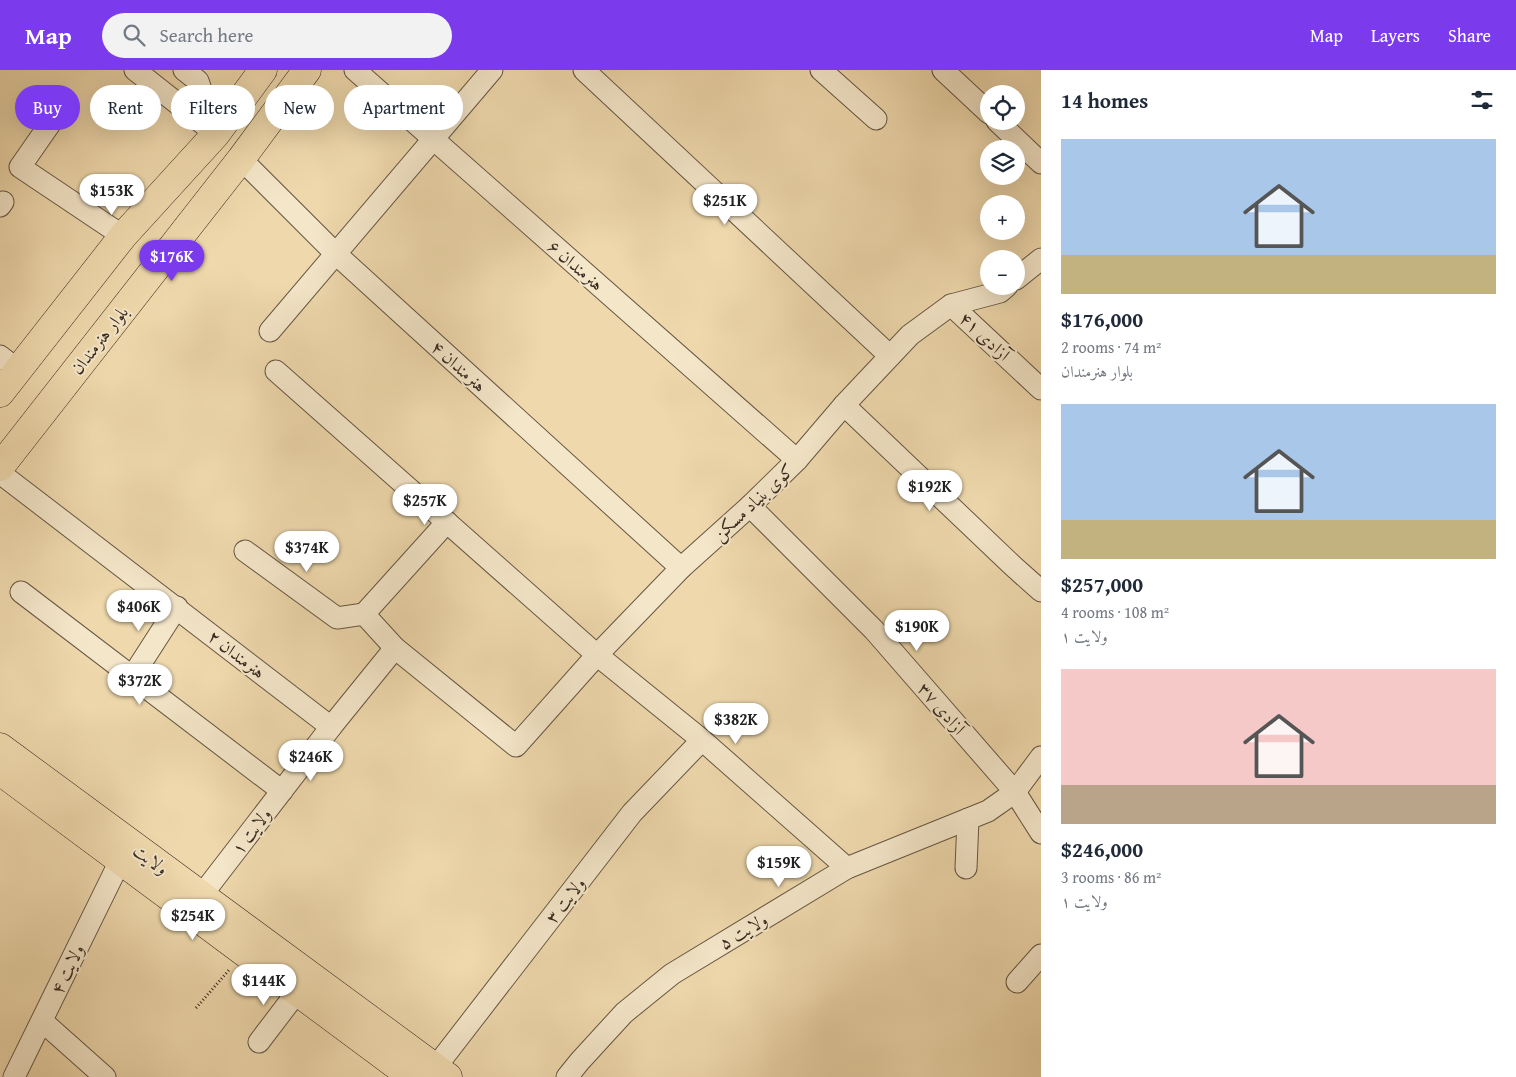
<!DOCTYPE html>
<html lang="en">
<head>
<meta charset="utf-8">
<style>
  :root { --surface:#fff; --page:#f2f2f3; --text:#1f2937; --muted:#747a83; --accent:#7c3aed }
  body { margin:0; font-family:"Gentium Book Plus",Amiri,serif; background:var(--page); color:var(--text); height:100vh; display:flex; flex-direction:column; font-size:19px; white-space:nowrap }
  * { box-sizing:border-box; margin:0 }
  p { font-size:16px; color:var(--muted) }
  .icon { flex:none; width:28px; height:28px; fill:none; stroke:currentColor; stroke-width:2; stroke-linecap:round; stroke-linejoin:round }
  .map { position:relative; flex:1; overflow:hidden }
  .drawer { display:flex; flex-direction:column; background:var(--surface); width:475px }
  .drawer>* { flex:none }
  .top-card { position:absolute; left:15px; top:15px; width:475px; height:45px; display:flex; gap:10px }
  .fabs { position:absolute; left:980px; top:15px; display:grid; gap:10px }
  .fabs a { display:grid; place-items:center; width:45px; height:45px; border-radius:50%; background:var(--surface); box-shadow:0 5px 20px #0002; font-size:25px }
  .price { position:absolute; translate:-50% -42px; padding:0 11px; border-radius:18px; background:#fff; color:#222; font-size:16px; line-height:32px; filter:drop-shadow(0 1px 2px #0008) }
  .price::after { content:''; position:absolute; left:50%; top:30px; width:15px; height:11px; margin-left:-8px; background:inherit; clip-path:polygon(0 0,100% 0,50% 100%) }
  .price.selected { background:var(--accent); color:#fff }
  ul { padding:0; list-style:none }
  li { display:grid; align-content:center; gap:10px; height:265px; padding:0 20px }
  li span { display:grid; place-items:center; height:155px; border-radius:0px; color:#555 }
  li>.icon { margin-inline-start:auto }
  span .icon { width:90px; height:90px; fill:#fffc; stroke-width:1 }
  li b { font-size:21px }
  h2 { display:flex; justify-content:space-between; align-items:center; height:60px; padding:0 20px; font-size:21px }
  .pill { padding:0 18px; border-radius:22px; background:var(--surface); box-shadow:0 5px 20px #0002; font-size:18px; line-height:45px }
  .pill.selected { background:var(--accent); color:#fff }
  header { display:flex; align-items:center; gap:30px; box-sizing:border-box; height:70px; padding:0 25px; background:var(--accent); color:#fff }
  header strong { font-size:24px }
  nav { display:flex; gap:28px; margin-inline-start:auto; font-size:18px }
  .search { width:350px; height:45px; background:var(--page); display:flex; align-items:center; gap:12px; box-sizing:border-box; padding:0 18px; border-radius:28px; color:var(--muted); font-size:19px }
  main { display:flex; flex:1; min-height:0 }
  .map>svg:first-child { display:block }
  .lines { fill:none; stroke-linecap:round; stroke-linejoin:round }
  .minor-casing { stroke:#665643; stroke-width:23 }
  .major-casing { stroke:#382a20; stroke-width:29 }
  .path { stroke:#382a20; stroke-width:3; stroke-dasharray:1 2.5; stroke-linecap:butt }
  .minor { stroke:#f4e6c9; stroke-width:21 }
  .major { stroke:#eed8ac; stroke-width:28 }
  .labels { text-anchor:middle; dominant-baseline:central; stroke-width:4; stroke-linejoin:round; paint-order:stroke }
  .street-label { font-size:18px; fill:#382a20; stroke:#f4e6c9 }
</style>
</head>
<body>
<header>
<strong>Map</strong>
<div class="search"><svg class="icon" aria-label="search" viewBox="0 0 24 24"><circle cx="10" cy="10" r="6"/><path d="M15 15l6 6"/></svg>Search here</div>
<nav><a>Map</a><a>Layers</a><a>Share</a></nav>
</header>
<main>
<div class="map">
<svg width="1041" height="1007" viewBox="0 0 1041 1007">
  <rect width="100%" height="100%" fill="#eed8ac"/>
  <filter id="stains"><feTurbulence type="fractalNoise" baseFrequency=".004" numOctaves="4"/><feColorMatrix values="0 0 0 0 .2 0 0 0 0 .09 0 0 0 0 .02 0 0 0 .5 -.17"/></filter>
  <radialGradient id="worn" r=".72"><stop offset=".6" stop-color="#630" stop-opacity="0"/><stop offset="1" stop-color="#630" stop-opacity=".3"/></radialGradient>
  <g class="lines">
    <g class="minor-casing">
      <g id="minor">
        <path d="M 135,0 L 216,64"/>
        <path d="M 184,0 L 198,11 L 216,64"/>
        <path d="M 355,0 L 797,390"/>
        <path d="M 584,0 L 890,286"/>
        <path d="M 821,0 L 876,49"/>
        <path d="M 943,0 L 989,43"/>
        <path d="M 52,51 L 20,97 L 123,166"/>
        <path d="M 997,51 L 1041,93"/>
        <path d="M 241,89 L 336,184 L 681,498"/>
        <path d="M 0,136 L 3,132"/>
        <path d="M 1016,209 L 1041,189"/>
        <path d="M 951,235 L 1041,319"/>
        <path d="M 270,261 L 492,0"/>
        <path d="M 0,286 L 18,300"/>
        <path d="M 276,301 L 597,585 L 702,670 L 847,798"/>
        <path d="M 844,335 L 1013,496 L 1041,521"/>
        <path d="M 0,403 L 331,657"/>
        <path d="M 750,436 L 874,560 L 1015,722 L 1041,763"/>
        <path d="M 447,452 L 364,544 L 395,578 L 516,676 L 597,585 L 681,498 L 750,436 L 797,390 L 844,335 L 910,265 L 951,235 L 1000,222 L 1007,216"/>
        <path d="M 245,481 L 337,548 L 364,544"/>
        <path d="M 21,522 L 282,721"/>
        <path d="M 132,607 L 177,537"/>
        <path d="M 966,798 L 968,749"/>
        <path d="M 201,826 L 331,657 L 395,578"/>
        <path d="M 1017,912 L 1041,885"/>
        <path d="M 42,951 L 105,1007"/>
        <path d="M 259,972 L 297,922"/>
        <path d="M 435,998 L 632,743 L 702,670"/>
        <path d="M 14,1007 L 120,791"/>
        <path d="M 567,1007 L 580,991 L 624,943 L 672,904 L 847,798 L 988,741 L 1015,722 L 1041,687"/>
      </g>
    </g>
    <g class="major-casing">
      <g id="major">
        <path d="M 0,323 L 123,166 L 216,64 L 263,0"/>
        <path d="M 0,397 L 241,89 L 307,0"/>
        <path d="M 0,677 L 448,1007"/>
        <path d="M 0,701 L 412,1007"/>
      </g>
    </g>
    <path class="path" d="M 196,938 L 229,900"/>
    <use href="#minor" class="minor"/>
    <use href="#major" class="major"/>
  </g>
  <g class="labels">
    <g class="street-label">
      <text transform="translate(576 195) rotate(41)">هنرمندان ۶</text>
      <text transform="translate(985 266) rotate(43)">آزادی ۴۱</text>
      <text transform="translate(99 270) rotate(-52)">بلوار هنرمندان</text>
      <text transform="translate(459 296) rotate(42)">هنرمندان ۴</text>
      <text transform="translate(753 432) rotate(-43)">کوی بنیاد مسکن</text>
      <text transform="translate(237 584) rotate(38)">هنرمندان ۲</text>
      <text transform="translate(942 638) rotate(49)">آزادی ۳۷</text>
      <text transform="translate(251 761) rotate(-53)">ولایت ۱</text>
      <text transform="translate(151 789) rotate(36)">ولایت</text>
      <text transform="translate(565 830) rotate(-52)">ولایت ۳</text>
      <text transform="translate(743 861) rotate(-31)">ولایت ۵</text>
      <text transform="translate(67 899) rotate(-64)">ولایت ۴</text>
    </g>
  </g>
  <rect width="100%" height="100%" filter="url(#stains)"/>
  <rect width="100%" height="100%" fill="url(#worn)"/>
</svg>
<div class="fabs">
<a><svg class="icon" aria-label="locate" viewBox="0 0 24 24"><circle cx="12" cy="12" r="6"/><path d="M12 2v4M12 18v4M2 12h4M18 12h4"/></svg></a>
<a><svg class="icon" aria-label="layers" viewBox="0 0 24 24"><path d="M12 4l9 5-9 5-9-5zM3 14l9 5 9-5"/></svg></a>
<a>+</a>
<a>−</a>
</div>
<b class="price" style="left:112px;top:146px">$153K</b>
<b class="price" style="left:725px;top:156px">$251K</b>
<b class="price selected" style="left:172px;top:212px">$176K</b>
<b class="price" style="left:930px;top:442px">$192K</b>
<b class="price" style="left:425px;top:456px">$257K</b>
<b class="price" style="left:307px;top:503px">$374K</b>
<b class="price" style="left:139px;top:562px">$406K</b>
<b class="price" style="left:917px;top:582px">$190K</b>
<b class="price" style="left:140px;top:636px">$372K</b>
<b class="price" style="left:736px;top:675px">$382K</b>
<b class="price" style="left:311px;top:712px">$246K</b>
<b class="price" style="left:779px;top:818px">$159K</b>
<b class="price" style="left:193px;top:871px">$254K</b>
<b class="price" style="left:264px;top:936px">$144K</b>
<div class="top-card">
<a class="pill selected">Buy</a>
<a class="pill">Rent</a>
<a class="pill">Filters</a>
<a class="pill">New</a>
<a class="pill">Apartment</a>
</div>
</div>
<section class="drawer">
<h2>14 homes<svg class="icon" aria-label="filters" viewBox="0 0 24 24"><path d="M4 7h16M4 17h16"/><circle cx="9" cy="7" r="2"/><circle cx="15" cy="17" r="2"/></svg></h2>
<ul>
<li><span style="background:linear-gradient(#a9c7e8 75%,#c2b280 0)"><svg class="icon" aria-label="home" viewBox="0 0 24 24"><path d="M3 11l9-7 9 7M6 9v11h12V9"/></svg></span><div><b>$176,000</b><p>2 rooms · 74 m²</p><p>بلوار هنرمندان</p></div></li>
<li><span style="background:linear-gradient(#a9c7e8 75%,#c2b280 0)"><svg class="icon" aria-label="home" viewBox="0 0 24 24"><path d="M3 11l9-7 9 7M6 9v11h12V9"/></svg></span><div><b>$257,000</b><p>4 rooms · 108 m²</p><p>ولایت ۱</p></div></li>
<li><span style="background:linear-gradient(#f6c9c9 75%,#b9a48a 0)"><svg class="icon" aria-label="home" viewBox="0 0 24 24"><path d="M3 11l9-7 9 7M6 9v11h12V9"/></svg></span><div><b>$246,000</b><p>3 rooms · 86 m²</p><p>ولایت ۱</p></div></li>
</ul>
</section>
</main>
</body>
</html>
